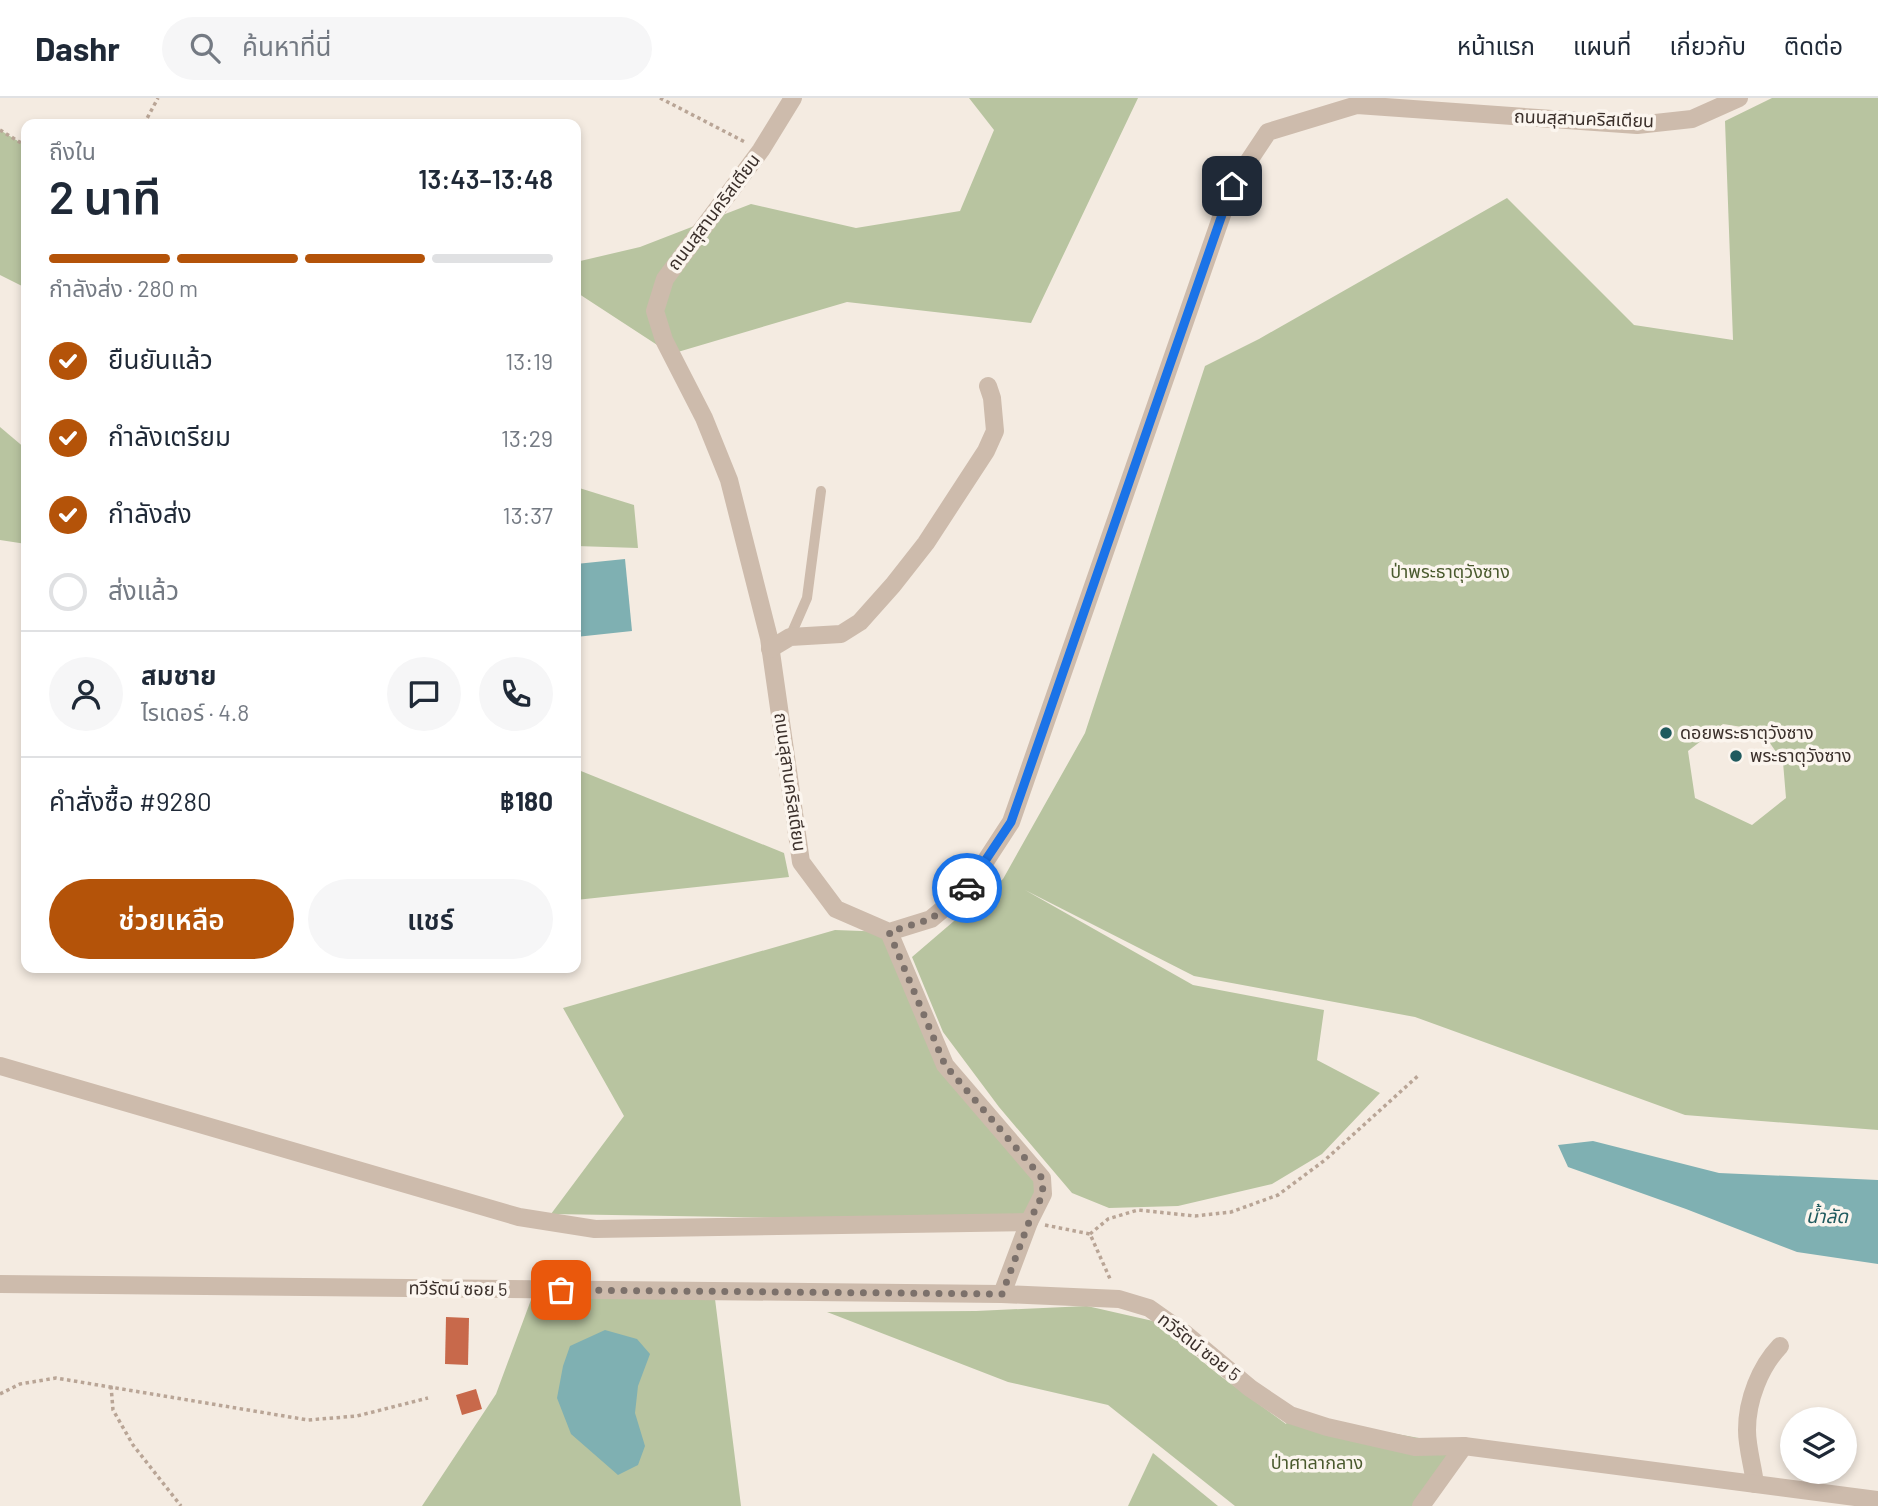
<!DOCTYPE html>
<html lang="th">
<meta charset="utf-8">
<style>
body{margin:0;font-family:Barlow,"Noto Sans Thai",sans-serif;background:#f6f6f7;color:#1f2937;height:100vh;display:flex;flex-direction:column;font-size:26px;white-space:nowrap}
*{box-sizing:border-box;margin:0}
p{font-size:23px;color:#747a83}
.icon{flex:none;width:38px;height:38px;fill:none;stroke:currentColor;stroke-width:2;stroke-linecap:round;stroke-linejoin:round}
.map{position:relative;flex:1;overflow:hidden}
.drawer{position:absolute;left:21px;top:21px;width:560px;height:854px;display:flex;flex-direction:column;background:#fff;border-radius:14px;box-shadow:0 4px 10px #0003}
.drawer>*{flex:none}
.buttons{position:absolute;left:1780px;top:1309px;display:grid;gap:14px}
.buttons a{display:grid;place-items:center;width:77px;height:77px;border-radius:50%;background:#fff;box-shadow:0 4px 10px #0003;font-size:35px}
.pin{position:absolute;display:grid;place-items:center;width:60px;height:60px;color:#fff;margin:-30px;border-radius:14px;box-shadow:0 4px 10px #0006}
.courier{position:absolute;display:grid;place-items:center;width:70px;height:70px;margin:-35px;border:5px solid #1a73e8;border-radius:50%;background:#fff;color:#222;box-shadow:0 2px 9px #0007}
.summary em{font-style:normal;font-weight:600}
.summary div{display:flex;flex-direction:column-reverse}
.summary{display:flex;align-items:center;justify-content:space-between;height:119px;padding:0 28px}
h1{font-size:46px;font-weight:600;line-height:52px}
.bar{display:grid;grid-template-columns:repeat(4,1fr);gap:10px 7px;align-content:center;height:84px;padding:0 28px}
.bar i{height:9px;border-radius:5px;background:#e0e1e3}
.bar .current{background:#b45309}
.bar p{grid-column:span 4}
.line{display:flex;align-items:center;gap:18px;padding:0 28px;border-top:2px solid #e0e1e3}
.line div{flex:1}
.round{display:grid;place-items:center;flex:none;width:74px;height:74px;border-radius:37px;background:#f6f6f7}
ol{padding:0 28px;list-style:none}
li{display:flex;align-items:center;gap:21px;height:77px}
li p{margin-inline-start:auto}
li .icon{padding:7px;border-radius:50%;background:#b45309;color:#fff;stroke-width:4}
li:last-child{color:#747a83}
li i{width:38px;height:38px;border:4px solid #e0e1e3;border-radius:50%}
.action{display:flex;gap:14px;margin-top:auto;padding:14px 28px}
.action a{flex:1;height:80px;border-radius:42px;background:#b45309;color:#fff;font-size:28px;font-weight:600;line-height:80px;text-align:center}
.action a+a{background:#f6f6f7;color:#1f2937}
header{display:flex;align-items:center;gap:42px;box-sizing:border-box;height:98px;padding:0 35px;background:#fff;border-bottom:2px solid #e0e1e3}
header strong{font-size:33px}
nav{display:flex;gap:38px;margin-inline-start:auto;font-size:24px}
.search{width:490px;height:63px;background:#f6f6f7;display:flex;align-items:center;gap:18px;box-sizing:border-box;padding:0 24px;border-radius:38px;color:#747a83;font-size:26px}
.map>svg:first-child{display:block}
.green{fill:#b8c4a0;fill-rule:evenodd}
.water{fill:#7fb0b2}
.building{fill:#c8694b}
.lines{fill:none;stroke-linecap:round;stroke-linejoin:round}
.path{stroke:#b9a596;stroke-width:3.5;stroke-dasharray:3.5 3.5;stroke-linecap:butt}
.service{stroke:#cdbbac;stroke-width:10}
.minor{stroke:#cdbbac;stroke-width:18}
.tertiary{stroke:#cdbbac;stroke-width:18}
.done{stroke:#7c716b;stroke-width:7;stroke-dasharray:0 12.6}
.route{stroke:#1a73e8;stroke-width:9}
.poi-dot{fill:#1f5a5e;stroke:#fbf5ee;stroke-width:2.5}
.labels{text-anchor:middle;stroke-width:7;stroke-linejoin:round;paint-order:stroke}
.street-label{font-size:18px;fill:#3b302b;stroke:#fbf5ee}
.park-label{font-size:18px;fill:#4a5a2e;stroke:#fbf5ee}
.poi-label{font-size:18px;fill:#3b302b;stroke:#fbf5ee;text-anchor:start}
.water-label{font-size:19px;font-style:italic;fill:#1f5a5e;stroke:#fbf5ee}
</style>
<header>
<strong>Dashr</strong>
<div class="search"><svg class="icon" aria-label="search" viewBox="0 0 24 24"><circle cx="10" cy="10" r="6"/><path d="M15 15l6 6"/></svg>ค้นหาที่นี่</div>
<nav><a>หน้าแรก</a><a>แผนที่</a><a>เกี่ยวกับ</a><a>ติดต่อ</a></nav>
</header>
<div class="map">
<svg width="1878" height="1408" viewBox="0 0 1878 1408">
<rect width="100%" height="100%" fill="#f4ebe1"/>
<!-- green -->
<g class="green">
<path d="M969,0h169l-107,225 -184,-21 -176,52 -95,-62v-30l64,-15 111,-43 105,24 104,-17 34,-81z"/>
<path d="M1772,0h106v1032l-193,-15 -270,-98 -221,-41 -169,-86 168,95 131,25 -7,50 63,33 -58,61 -50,30 -94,22 -69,2 -37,-15 -73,-86 -56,-75 -31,-75 91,-78 82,-146 120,-367 54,-27 248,-141 127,127 99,15 -8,-219zM1723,626l38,6 22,32 3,36 -34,27 -57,-27 -7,-47z"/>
<path d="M0,32l26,16v142l-26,-13z"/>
<path d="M0,329l26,22v95l-26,-4z"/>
<path d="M576,389l58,18 4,43 -62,-2z"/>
<path d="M576,671l208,84 5,24 -213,23z"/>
<path d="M835,832l54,2 56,133 97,113 -13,44 -478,-8 73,-98 -61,-108z"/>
<path d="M535,1191l179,2 27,215h-319l74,-112z"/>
<path d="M1087,1208l66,15 66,54 67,49 4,-9 174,31 -34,60h-195l-127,-101 -100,-23 -181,-70 149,-1z"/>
<path d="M1153,1355l65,53h-90z"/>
</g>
<!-- water -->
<g class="water">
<path d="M625,461l7,72 -56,6v-73z"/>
<path d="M1593,1043l126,32 159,7v84l-81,-12 -111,-43 -118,-42 -10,-22z"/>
<path d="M605,1232l32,9 13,15 -12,32 -3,27 10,33 -7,19 -20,10 -47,-41 -14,-36 6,-32 7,-20z"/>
</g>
<!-- building -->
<g class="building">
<path d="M446,1219l23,1 -1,47 -23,-1z"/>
<path d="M476,1291l6,20 -20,6 -6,-20z"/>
</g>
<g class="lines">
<!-- path -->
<g class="path">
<path d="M660,0l85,44"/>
<path d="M144,26l14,-26"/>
<path d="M0,32l26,16"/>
<path d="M1045,1127l45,9 21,47"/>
<path d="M1090,1136l18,-15 30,-9 57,6 36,-4 47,-17 47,-35 95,-86"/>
<path d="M111,1288l2,24 20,35 48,61"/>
<path d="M0,1296l20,-10 36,-6 252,42 49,-4 71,-18"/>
</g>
<!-- service -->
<path class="service" d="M790,539l17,-39 14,-107"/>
<!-- minor -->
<g class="minor">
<path d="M793,0l-32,52 -96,129 -10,32 9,29 40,78 25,62 40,158 32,224 35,47 53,23 42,-13 37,-31 43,-66 221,-636 36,-54 89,-27 280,20 55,-6 47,-21"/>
<path d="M770,551l20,-12 51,-3 19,-12 33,-37 33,-42 60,-92 9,-20 -3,-33 -4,-12"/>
<path d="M889,834l56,133 97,113 1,16 -14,28 -27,72"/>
<path d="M0,968l519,151 76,12 434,-7"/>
<path d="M1755,1386c-2,-18 -8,-36 -8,-54 0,-30 13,-63 33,-84"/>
<path d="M1421,1408l43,-60"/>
</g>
<!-- tertiary -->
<path class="tertiary" d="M0,1186l1002,10 117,5 30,9 34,24 67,56 40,27 37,12 88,20 49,-1 414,54"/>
</g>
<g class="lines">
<!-- done -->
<path class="done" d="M561,1192l441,4 27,-72 14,-28 -1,-16 -97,-113 -56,-133 42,-13 36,-31"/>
<!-- route -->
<path class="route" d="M967,790l44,-66 221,-636"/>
</g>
<!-- markers -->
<g class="poi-dot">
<circle cx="1666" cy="635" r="7"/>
<circle cx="1736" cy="658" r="7"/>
</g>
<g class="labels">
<!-- street labels -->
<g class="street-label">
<text transform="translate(1584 21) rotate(2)" y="6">ถนนสุสานคริสเตียน</text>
<text transform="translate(714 114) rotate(-53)" y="6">ถนนสุสานคริสเตียน</text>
<text transform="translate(790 684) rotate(82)" y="6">ถนนสุสานคริสเตียน</text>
<text transform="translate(458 1191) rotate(1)" y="6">ทวีรัตน์ ซอย 5</text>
<text transform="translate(1199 1249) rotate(38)" y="6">ทวีรัตน์ ซอย 5</text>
</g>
<!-- park labels -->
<g class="park-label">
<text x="1450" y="480">ป่าพระธาตุวังซาง</text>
<text x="1317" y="1371">ป่าศาลากลาง</text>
</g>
<!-- poi labels -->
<g class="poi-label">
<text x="1680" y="641">ดอยพระธาตุวังซาง</text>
<text x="1750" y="664">พระธาตุวังซาง</text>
</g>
<!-- water labels -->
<g class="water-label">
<text x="1827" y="1125">น้ำลัด</text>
</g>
</g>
</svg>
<div class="buttons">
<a><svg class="icon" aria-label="layers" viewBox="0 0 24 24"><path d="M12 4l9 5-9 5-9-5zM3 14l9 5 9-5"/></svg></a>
</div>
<div class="pin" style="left:561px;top:1192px;background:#ea580c"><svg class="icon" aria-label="bag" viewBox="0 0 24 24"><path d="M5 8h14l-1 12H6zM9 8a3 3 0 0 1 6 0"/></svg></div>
<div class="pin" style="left:1232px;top:88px;background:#1f2937"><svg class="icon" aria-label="home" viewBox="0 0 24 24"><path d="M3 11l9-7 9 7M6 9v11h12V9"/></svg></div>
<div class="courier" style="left:967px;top:790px"><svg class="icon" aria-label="car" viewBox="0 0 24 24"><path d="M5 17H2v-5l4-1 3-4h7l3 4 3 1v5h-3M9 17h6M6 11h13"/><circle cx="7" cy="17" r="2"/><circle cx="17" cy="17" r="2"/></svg></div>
<section class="drawer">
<div class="summary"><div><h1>2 นาที</h1><p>ถึงใน</p></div><em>13:43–13:48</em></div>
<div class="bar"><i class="current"></i><i class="current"></i><i class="current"></i><i></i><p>กำลังส่ง · 280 m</p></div>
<ol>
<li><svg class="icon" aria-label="check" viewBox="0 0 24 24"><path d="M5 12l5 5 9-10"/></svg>ยืนยันแล้ว<p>13:19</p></li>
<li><svg class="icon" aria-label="check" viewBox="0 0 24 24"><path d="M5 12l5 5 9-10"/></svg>กำลังเตรียม<p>13:29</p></li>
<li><svg class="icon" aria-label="check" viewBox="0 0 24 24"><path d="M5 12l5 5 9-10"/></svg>กำลังส่ง<p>13:37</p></li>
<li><i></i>ส่งแล้ว</li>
</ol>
<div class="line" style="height:126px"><a class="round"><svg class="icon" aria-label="person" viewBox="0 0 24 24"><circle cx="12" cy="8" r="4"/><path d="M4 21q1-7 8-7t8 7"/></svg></a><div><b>สมชาย</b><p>ไรเดอร์ · 4.8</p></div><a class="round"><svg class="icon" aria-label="chat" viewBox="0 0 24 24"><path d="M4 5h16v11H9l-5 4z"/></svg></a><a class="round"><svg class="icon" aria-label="phone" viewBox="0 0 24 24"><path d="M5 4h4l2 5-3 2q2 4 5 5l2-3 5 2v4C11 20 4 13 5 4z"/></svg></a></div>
<div class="line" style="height:91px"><div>คำสั่งซื้อ #9280</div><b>฿180</b></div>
<div class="action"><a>ช่วยเหลือ</a><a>แชร์</a></div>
</section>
</div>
